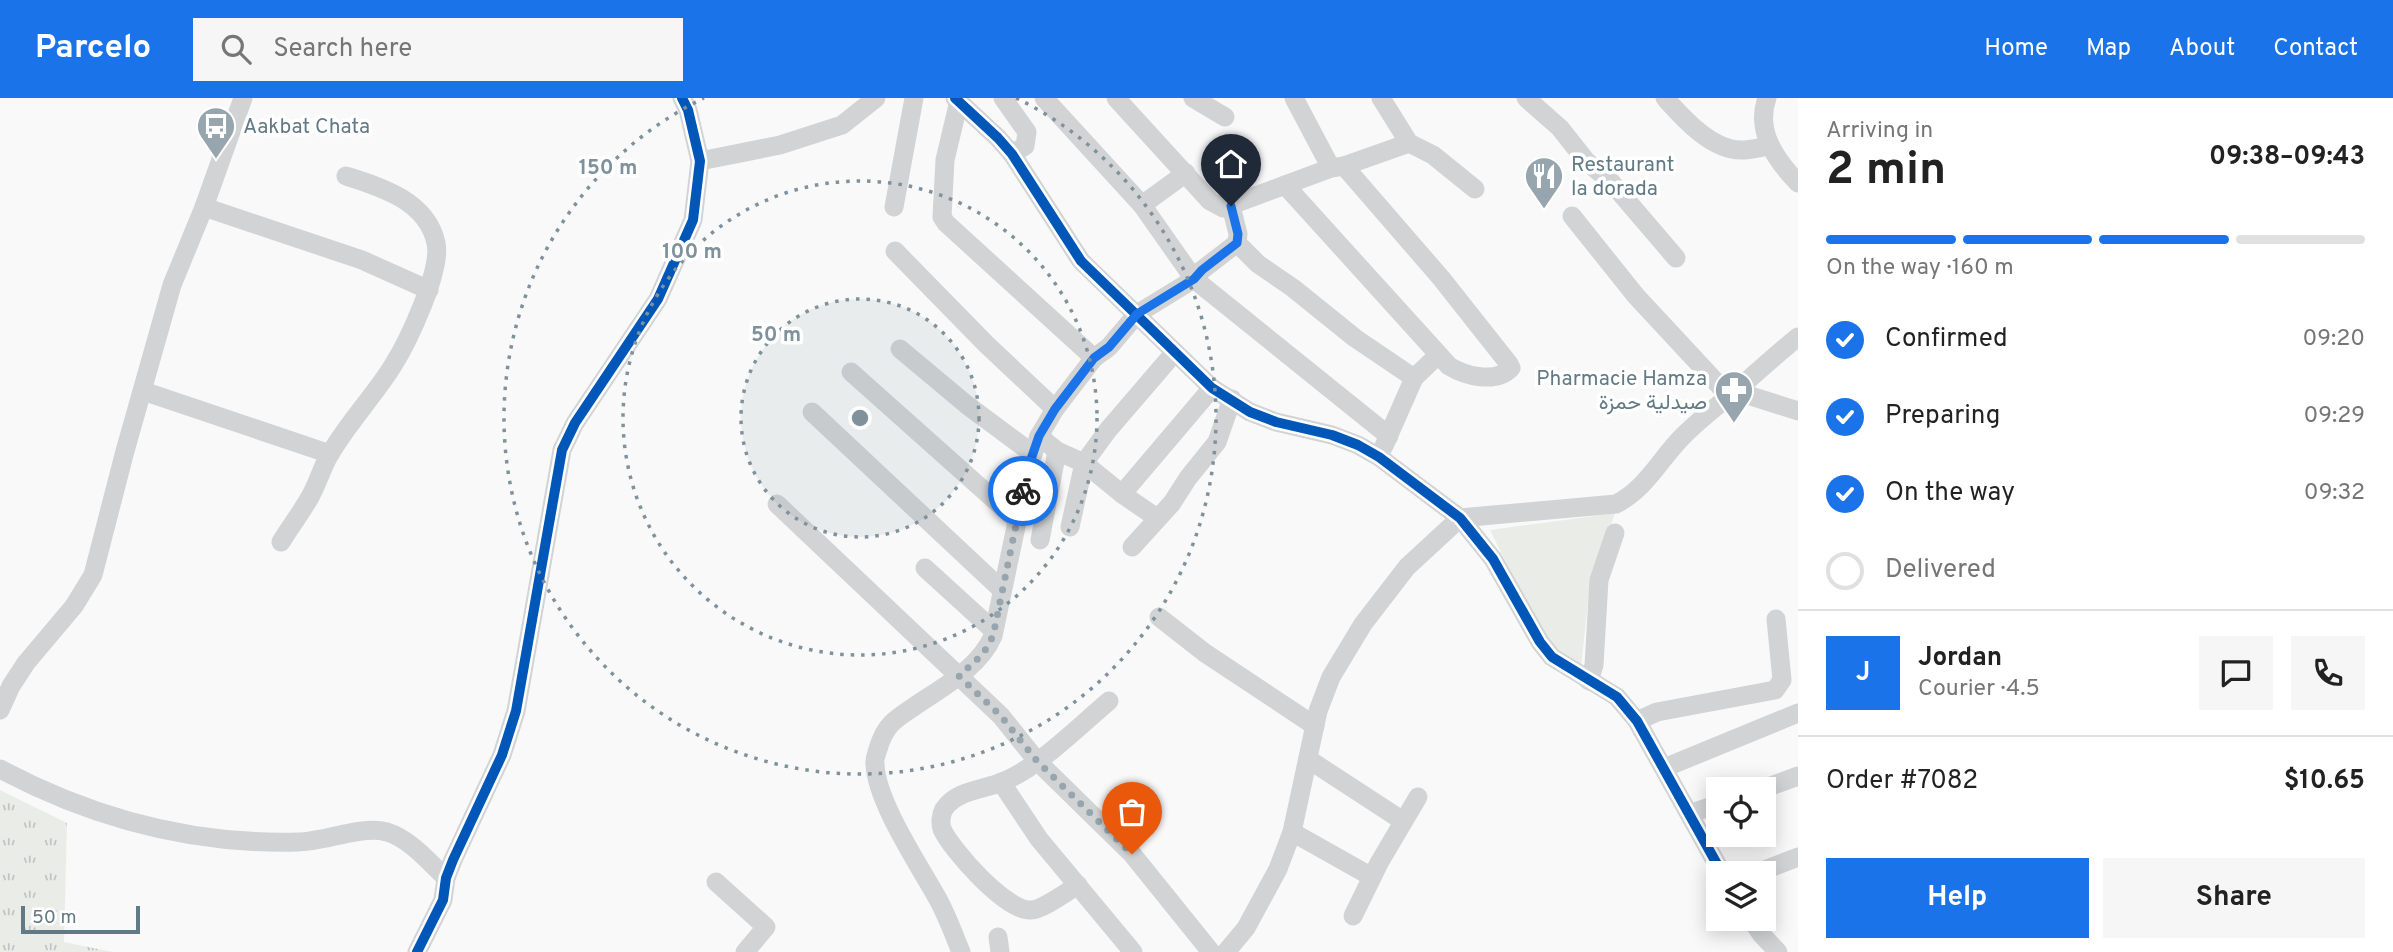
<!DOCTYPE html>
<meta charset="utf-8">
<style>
body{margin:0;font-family:Overpass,Vazirmatn,sans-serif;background:#f6f6f6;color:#222;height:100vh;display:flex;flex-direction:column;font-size:26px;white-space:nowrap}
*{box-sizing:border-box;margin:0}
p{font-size:23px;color:#767676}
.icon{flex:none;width:38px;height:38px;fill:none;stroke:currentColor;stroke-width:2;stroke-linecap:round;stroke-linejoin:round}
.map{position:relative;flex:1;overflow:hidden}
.sheet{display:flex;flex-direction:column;background:#fff;width:595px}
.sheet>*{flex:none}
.tools{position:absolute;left:1706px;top:679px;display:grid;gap:14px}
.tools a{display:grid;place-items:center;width:70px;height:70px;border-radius:0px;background:#fff;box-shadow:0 4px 18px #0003;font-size:35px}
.scale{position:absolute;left:21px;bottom:18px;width:119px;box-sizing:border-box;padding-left:7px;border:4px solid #627a85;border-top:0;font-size:19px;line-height:24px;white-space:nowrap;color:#627a85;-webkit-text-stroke:5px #fff;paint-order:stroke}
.pin{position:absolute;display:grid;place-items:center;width:60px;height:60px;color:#fff;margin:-72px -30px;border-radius:50% 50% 50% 0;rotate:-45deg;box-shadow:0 0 7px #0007}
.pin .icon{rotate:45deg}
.courier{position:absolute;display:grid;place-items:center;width:70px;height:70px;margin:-35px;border:5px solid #1a73e8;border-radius:50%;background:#fff;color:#222;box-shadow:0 2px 9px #0007}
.summary em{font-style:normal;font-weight:700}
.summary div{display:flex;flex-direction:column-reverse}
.summary{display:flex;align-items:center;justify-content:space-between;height:119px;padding:0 28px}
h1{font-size:46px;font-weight:700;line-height:52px}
.bar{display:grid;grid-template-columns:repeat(4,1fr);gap:10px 7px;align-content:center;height:84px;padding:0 28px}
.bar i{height:9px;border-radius:5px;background:#e0e0e0}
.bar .on{background:#1a73e8}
.bar p{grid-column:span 4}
.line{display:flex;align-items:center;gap:18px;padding:0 28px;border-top:2px solid #e0e0e0}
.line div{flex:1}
.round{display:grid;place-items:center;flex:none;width:74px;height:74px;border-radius:0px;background:#f6f6f6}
ol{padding:0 28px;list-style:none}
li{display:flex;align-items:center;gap:21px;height:77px}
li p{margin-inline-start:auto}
li .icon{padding:7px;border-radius:50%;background:#1a73e8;color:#fff;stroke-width:4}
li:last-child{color:#767676}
li i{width:38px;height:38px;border:4px solid #e0e0e0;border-radius:50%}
.action{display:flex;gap:14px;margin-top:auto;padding:14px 28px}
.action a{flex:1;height:80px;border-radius:0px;background:#1a73e8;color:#fff;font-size:28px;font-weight:700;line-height:80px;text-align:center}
.action a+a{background:#f6f6f6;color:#222}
header{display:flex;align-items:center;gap:42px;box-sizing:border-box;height:98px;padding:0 35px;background:#1a73e8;color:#fff}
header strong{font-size:33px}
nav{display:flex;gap:38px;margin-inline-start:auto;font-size:24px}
.search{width:490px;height:63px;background:#f6f6f6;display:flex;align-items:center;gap:18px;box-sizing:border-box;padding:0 24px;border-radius:0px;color:#767676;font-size:26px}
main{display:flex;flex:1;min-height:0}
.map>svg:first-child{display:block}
.grass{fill:url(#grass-tufts)}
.green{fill:#eaede7}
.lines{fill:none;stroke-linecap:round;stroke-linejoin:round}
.minor{stroke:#d2d3d4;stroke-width:19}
.cycleway-casing{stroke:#fff;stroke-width:15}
.cycleway{stroke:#0057b8;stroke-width:10}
.done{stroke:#97a6ae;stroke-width:7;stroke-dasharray:0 12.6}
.route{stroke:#1a73e8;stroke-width:9}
.ring{fill:none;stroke:#7f929c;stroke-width:3.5;stroke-dasharray:3.5 7}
.labels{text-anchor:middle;stroke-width:7;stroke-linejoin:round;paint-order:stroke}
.poi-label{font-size:21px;fill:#627a85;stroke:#fff;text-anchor:start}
.centre{fill:#7f929c;stroke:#fff;stroke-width:3.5}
.ring-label{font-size:21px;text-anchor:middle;font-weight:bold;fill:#7f929c;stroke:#fff;stroke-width:7;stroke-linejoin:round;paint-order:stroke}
</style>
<header>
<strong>Parcelo</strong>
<div class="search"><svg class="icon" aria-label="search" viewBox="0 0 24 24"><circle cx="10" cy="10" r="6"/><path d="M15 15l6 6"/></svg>Search here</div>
<nav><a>Home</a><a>Map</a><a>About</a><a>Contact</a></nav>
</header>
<main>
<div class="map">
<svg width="1798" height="854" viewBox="0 0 1798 854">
<defs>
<pattern id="grass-tufts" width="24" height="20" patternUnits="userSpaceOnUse" patternTransform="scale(1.75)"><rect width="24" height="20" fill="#eaede7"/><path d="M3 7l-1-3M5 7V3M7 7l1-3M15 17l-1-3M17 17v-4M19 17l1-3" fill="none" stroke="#c1c5c1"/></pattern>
</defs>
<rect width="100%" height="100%" fill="#f9f9f9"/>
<!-- grass -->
<path class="grass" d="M0,692l67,33 -3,119 49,10h-113z"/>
<!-- green -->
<path class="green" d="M1615,415l-26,79 -8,77 -37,-30 -54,-109z"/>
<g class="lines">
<!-- minor -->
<g class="minor">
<path d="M955,0l43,40 14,16 69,107 131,127 38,24 26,10 56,13 26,10 21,12 81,61 33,41 47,83 12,15 65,40 20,24 85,152"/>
<path d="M1003,0l24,34 -2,14 -13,8"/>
<path d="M1044,0l98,107 52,74 195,157"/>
<path d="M1116,0l94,103 13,7 108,-40 13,-2 65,-23"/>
<path d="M1193,0l32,19"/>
<path d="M1294,0l37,70"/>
<path d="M1381,0l28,45 24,12 42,34"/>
<path d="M1526,0l34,30 26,33 25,21 65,76"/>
<path d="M1665,0c18,20 47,53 77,52 9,0 19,-3 28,-4"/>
<path d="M1767,0c-12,33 9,62 31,85"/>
<path d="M959,3l-14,59 -3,57 4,6 148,135"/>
<path d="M700,63l80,-16 62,-20 34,-27"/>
<path d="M1285,87l164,181c16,10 47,18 62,2l-2,-4 -68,-86 -97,-112"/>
<path d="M1142,107l44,-32"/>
<path d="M204,109l158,53 67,30"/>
<path d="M894,109l20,-109"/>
<path d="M1572,118l64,80 93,100"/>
<path d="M1237,145l21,21 35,24 62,50 59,40"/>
<path d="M895,153l91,93 69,65"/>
<path d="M900,251l67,56 66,49"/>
<path d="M851,274l166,148"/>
<path d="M143,293l187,63"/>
<path d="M1735,293l63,20"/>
<path d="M812,314l190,178"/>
<path d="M1039,338l18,15 27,12 38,31 35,24"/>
<path d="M1384,348l30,-68 24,-23"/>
<path d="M1122,396l90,-106"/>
<path d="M777,406l224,212 36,45 95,93 79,98"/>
<path d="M1070,429l14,-64 24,-33 67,-78"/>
<path d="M1040,442l17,-89"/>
<path d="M281,444c9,-15 20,-29 29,-45 8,-14 12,-30 20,-43 18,-31 43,-57 62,-87 16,-25 50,-97 44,-124 -9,-42 -55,-56 -90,-67"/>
<path d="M1132,449l40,-44 16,-25 29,-36 15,-43"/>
<path d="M925,470l68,62"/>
<path d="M1159,519l46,36 110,73"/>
<path d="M1589,583l5,-16 5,-85 16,-47"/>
<path d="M0,612l11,-24 15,-23 48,-57 19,-31 32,-124 47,-166 32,-78 39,-109"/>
<path d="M1637,623l20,-9 118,-22 7,-10 -6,-61"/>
<path d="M1308,661l95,62"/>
<path d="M1664,670l134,-55"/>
<path d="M0,671c94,50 191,76 298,73 27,0 63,-17 89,-10 23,7 42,30 59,46"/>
<path d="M1001,684l38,57 94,113"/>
<path d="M1763,691l35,-13"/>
<path d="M1689,716l29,-10"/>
<path d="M1292,734l80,45"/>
<path d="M1757,775l41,-16"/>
<path d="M716,784l50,45 -21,25"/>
<path d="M1078,787c-10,6 -36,25 -47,25 -24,2 -79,-59 -89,-81 -2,-6 -1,-15 2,-20 13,-19 39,-19 58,-27 36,-14 76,-55 107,-81"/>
<path d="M1353,818l26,-53 39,-66"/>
<path d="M1751,821l11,16 16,17"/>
<path d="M998,839l2,15"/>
<path d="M417,854l26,-52 3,-22 7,-18 49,-105 14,-44 46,-261 13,-27 83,-124 35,-79 7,-59 -12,-51 -6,-12"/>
<path d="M961,854c-8,-19 -15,-40 -26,-58 -18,-32 -59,-94 -60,-130 -1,-5 2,-11 3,-15 7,-24 17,-30 37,-43 28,-19 64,-38 78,-70l36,-171 10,-29 16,-27 39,-51 15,-11 28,-33 57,-35 8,-9 35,-27 1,-9 -7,-28"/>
<path d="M1226,854l20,-24 32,-59 14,-37 26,-121 13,-34 32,-53 44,-57 53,-49 156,-14c30,-15 44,-45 67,-68 17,-17 35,-31 54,-46 20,-18 40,-36 61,-53"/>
</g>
<!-- cycleway casing -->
<g class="cycleway-casing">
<g id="cycleway">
<path d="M955,0l43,40 14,16 69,107 131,127 38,24 26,10 56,13 26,10 21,12 81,61 33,41 47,83 12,15 65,40 20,24 85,152"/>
<path d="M417,854l26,-52 3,-22 7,-18 49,-105 14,-44 46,-261 13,-27 83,-124 35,-79 7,-59 -12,-51 -6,-12"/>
</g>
</g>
<!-- cycleway -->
<use href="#cycleway" class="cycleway"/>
</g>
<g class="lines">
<!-- done -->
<path class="done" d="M1023,393l-30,145 -10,18 -24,22 42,40 36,45 95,93"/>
<!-- route -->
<path class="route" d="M1023,393l6,-26 10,-29 16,-27 39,-51 15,-11 28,-33 57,-35 8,-9 35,-27 1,-9 -7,-28"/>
</g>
<!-- distance rings -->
<circle cx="860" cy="320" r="119" fill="#7f929c" fill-opacity=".12"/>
<g class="ring">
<circle cx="860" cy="320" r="119"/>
<circle cx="860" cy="320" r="237"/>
<path d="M1016 0A356 356 0 1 1 704 0"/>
</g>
<!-- icons -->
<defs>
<g id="bus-pin" transform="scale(2.0125)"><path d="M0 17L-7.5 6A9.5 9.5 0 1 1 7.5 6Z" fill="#97a6ae" stroke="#fff"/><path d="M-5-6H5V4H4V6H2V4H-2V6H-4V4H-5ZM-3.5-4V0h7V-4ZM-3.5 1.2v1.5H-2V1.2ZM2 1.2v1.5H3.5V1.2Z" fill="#fff"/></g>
<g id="restaurant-pin" transform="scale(2.0125)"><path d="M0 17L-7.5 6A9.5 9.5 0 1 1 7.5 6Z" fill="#97a6ae" stroke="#fff"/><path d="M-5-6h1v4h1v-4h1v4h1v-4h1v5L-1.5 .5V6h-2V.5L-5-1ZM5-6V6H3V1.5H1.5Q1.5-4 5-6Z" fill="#fff"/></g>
<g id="pharmacy-pin" transform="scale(2.0125)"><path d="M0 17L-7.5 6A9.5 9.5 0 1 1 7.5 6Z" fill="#97a6ae" stroke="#fff"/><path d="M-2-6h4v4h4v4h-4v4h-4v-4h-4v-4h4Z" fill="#fff"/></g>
</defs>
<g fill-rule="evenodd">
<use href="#bus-pin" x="216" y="28"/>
<use href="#restaurant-pin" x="1544" y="78"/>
<use href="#pharmacy-pin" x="1734" y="292"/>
</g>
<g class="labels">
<!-- poi labels -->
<g class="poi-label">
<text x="243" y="35">Aakbat Chata</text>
<text x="1571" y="73">Restaurant<tspan x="1571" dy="24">la dorada</tspan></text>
<text x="1707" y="287" text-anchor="end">Pharmacie Hamza<tspan x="1707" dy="24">صيدلية حمزة</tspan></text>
</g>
</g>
<circle cx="860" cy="320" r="10" class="centre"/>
<g class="ring-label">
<text x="608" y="76">150 m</text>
<text x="692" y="160">100 m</text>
<text x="776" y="243">50 m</text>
</g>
</svg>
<div class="tools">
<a><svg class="icon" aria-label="locate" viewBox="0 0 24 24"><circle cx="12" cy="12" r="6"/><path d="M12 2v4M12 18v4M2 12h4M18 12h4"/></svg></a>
<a><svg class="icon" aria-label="layers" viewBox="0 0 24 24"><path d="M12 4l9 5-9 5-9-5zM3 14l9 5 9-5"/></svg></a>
</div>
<div class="scale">50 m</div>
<div class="pin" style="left:1132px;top:756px;background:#ea580c"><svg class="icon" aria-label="bag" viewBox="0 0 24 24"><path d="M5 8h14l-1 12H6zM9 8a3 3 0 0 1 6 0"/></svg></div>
<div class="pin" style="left:1231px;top:108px;background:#1f2937"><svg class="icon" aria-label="home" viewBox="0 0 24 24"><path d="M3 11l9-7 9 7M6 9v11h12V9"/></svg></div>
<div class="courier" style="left:1023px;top:393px"><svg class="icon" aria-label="bike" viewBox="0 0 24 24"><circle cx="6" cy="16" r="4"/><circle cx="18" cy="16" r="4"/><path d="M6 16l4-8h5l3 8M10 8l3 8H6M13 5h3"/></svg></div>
</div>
<section class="sheet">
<div class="summary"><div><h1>2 min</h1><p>Arriving in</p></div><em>09:38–09:43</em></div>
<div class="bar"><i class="on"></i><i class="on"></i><i class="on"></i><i></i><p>On the way · 160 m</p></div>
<ol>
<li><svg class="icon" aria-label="check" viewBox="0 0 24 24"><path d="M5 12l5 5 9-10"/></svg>Confirmed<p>09:20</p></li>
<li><svg class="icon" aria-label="check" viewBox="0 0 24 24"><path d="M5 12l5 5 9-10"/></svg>Preparing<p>09:29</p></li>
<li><svg class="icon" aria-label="check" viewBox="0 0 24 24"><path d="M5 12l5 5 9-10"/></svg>On the way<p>09:32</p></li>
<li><i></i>Delivered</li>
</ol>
<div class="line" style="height:126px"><b class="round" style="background:#1a73e8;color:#fff">J</b><div><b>Jordan</b><p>Courier · 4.5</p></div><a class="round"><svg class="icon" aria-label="chat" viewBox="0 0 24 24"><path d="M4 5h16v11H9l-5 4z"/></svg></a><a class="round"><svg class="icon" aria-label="phone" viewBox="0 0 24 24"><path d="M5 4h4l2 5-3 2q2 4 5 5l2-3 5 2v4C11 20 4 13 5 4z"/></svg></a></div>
<div class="line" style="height:91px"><div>Order #7082</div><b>$10.65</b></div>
<div class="action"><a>Help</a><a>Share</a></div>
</section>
</main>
